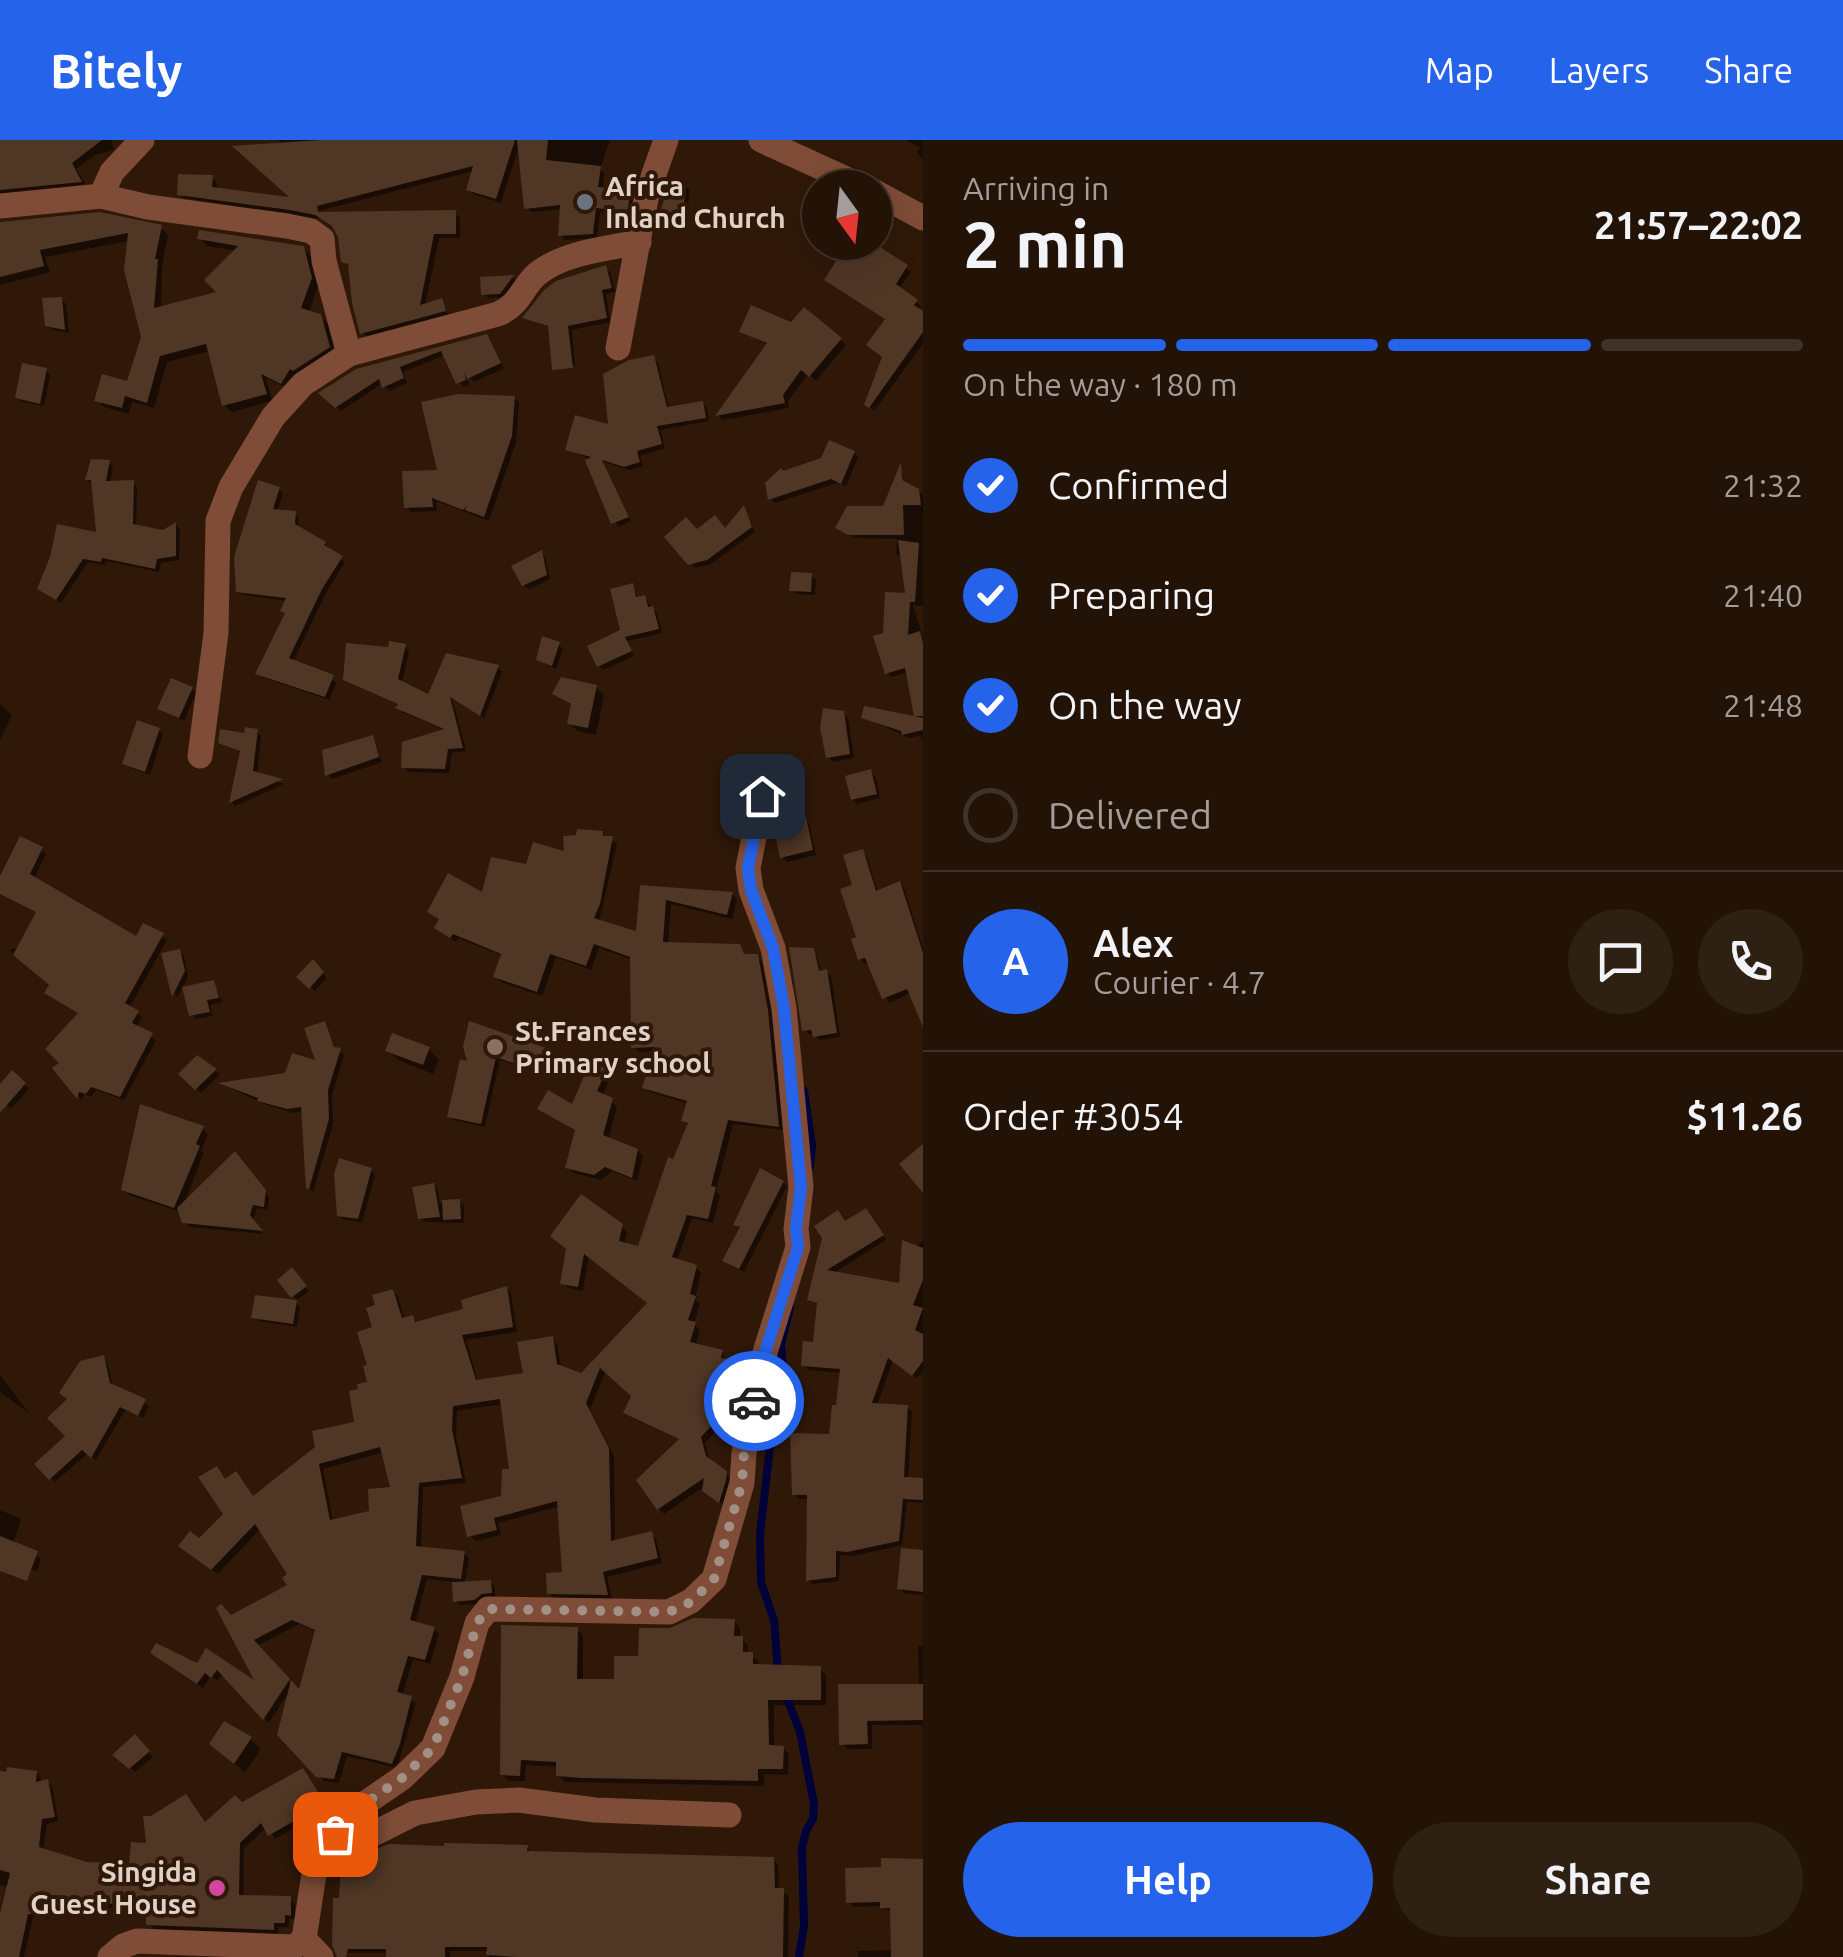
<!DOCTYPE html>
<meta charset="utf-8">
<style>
body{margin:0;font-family:Ubuntu,sans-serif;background:#2f2014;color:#f1f3f6;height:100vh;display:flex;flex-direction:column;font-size:38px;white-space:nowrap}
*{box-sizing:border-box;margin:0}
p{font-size:32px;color:#a39e9b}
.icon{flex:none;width:55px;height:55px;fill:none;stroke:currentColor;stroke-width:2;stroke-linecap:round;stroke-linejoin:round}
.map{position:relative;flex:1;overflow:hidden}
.panel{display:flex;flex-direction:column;background:#231206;width:920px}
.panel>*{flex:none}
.needle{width:65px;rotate:165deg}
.controls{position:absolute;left:802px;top:30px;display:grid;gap:20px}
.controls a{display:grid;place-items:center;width:90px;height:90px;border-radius:50%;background:#231206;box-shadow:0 10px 40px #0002,0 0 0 2px #403228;font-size:50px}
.pin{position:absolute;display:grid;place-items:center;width:85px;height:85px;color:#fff;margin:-42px;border-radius:20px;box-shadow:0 5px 15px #0006}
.courier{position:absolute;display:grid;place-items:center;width:100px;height:100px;margin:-50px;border:8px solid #2563eb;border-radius:50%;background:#fff;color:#222;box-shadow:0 2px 12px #0007}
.summary em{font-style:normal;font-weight:600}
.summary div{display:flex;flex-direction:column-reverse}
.summary{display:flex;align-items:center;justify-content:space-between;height:170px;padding:0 40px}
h1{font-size:65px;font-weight:600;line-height:75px}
.bar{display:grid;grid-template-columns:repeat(4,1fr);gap:15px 10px;align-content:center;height:120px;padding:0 40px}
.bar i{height:12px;border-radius:8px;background:#403228}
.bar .active{background:#2563eb}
.bar p{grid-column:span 4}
.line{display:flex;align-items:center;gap:25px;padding:0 40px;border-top:2px solid #403228}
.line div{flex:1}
.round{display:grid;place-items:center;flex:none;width:105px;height:105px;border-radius:52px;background:#2f2014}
ol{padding:0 40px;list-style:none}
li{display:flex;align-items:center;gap:30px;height:110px}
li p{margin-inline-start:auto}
li .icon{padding:10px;border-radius:50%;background:#2563eb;color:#fff;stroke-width:4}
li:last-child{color:#a39e9b}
li i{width:55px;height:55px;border:5px solid #403228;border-radius:50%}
.cta{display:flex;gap:20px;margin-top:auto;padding:20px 40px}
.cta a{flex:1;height:115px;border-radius:60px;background:#2563eb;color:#fff;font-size:40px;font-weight:600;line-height:115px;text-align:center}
.cta a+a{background:#2f2014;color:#f1f3f6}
header{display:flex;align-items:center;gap:60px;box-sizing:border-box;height:140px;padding:0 50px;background:#2563eb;color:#fff}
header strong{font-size:48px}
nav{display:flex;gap:55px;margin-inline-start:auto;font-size:35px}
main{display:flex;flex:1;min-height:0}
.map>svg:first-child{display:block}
.shadow{fill:#0007;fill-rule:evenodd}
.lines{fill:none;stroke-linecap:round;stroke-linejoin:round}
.stream{stroke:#000139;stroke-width:8}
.building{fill:#503625;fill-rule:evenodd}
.minor{stroke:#7e4c37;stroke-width:25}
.done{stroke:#a29084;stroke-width:10;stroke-dasharray:0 18}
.route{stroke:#2563eb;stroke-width:12}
.worship-dot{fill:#6b7280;stroke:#2f1808;stroke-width:4}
.education-dot{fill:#8d6e63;stroke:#2f1808;stroke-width:4}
.hotel-dot{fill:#d1479c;stroke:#2f1808;stroke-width:4}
.labels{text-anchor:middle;stroke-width:8;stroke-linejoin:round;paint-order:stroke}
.poi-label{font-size:28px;font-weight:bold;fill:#e0d1c6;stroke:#2f1808;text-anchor:start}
</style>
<header>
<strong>Bitely</strong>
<nav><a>Map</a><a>Layers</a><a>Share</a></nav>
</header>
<main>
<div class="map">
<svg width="923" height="1817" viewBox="0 0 923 1817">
<rect width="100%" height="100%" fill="#2f1808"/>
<!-- shadow -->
<g class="shadow">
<path d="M112,0l2,10 -19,5 -19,14 10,15 -86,14v-57z"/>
<path d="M279,0h331l-10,29 4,4 -1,17 27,3 5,5 -4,17 -31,-3 -3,26 -32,2 -4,-5 2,-26 -32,3 -5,-5 -6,-64 -19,60 -28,-9 -4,-5 5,-18 -160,41 141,1 5,5v20h-21l-14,68 16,-5 8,15 -81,22 -5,-5 -14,-67 -5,-5 -4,-25 -4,-8 -14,-9 -138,-21 -5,-4 33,-16 5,5 -1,7 85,11z"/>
<path d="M905,0h18v19l-6,-6 3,-6z"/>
<path d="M685,46l5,4 -4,29 -19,-2 -4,-4z"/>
<path d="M161,88l7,7 -6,31 -1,42 59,-15 17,-42 -30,-5 -7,-7 103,10 8,7 7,30 -9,27 11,3 8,8 8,30 -47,35 -23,-11 6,23 -40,11 -8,-7 -14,-54 -43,11 -13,46 -22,-6 -3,12 -25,-7 -7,-7 32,-16 14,-47 -14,-96 -84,16 5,15 -50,13v-56z"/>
<path d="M875,93l5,5 -6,9 37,25 -12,17 22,17 -3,4 5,4v30l-49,67 -8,-6 18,-48 3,-37 -36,-78h24z"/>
<path d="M606,128l4,4 5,20 -9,2 4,28 -38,8 3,36 -20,1 -4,-39 -26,-10z"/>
<path d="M513,138l4,3 -12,16 -17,1 -4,-4 -1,-15z"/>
<path d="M61,159l5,5 3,29 -17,-3 -5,-5z"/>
<path d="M742,191l98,9 6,5 -30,36 -8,-7 -20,27 1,7 -66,12 -4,-4 49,-71z"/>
<path d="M486,197l18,31 -30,14 -8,-7 3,10 -6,2 -18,-32 -42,17 4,11 -18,8 -6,-8 -42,28 -19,-17 35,-23z"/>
<path d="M653,218l5,5 11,46 33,-6 5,5 2,13 -49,9 5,18 -25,8 3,10 -13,4 -27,-8 28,59 -13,6 -31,-69 -20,-9 44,-22z"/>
<path d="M46,230l4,5 -6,31 -22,-4 -5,-4z"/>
<path d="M514,258l5,5 -3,39 -27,79 -53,-20 1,10 -26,1 -5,-5z"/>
<path d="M854,313l4,4 -12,29 -9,-3 -62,20 -4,-4z"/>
<path d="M109,323l4,4 -3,16h23l4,4 -1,41 28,5 12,-8 4,4 -1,31 -18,3 -2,9 -53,-11 -1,4 -17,-3 -27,41 -16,-10 54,-58 -7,-51 -4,-4z"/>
<path d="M897,340l26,14v112l-10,-1 10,32v104l-3,-5 -11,2 -45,-21 53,2 -9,-47 -16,5 -5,-5 -2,-37 22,-39 -4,-38 -7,-4 1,-15 -42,-1 -12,-6 42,-23z"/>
<path d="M279,349l4,4 -6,19 18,1 4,5 -1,11 27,15 20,18 -19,31 -33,69 44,20 -8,18 -67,-23 -4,-4 29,-59v-13l-44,-6 -5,-4z"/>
<path d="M744,369l11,23 -44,32 -16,4 -28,-31 59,-6z"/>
<path d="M541,413l4,4 5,22 -21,10 -5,-4z"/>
<path d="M811,436l5,4 -1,15 -19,-1 -4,-4z"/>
<path d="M632,446l7,13 5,-2 13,16 5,20 -35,8 7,15 -31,14 -4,-4 24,-34z"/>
<path d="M559,505l4,4 -7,20 -18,-9z"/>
<path d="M405,507l4,4 -7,33 28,13 68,-30 4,5 -18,46 -32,-20 14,53 -14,2 -3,20 -41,-1 -4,-5 43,-36 -45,-19 -2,-7 -55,-25 45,-30z"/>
<path d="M596,547l8,8 -8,40 -18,-4 -9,-8 4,-16 -18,-14z"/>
<path d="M191,549l5,4 -12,28 -24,-12z"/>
<path d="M0,564l12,11 -12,25z"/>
<path d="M843,573l5,5 6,40 -21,4 -5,-5z"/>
<path d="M159,590l4,4 -13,41 -20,-7 -5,-4z"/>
<path d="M256,591l5,5 -4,39 27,9 -49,22 -3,-4 10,-49 -21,-11z"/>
<path d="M372,598l10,24 -50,17 -4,-4z"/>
<path d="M870,632l5,4 5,22 -23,6 -4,-5z"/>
<path d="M805,680l4,4 7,31 -29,7 -4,-5z"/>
<path d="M602,694l15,10 -18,78 39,12 4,-46 90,6 5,5 -5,20 -61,-15 -3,41 71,2 7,10h11l5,5 10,55 11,113 -50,-6 -17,67 4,4 -7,28 -21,-5 -15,43 19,6 5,6 -6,26 5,5 -6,20 6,6 -5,16 27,6 4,9 9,1 5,5 -11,61 -9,-1 -15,16 5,19 21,16 -7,28 -22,-18 -38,26 -5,-5 -20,-29 42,-40 -49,-22 -6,-5 8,-17 -28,-26 -16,40 24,46 1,87 36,-9 5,5 6,24 -55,14 5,22 -58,-1 -5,-5 15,-18 -4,-69 -62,17 3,12 -26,6 -5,-6 34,-37 8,-27 -9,-67 -46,7 -1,25 10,47 -43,4 -2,62 43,4 5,5 -4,26 25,-2 5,5v10l-8,1 -8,6 -19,1 -4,-4 -1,-19 -28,-3 -12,45 19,5 5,5 -9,30 -17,-5 -11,37 14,7 -19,65 -50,-12 -8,27 -15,-2 -45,-47 10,-42 -20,31 -46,-50 -6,8 -6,-5 -8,12 -45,-30 39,8 10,-15 54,36 -30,-69 59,-32v-11l-29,-47 -43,46 -32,-23 40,-37 -4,-40 4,7 28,17 103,-74 13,-40 5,-55 18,-38 5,6 7,23 7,-3 7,7 47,-13 40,-23 5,5 6,39 -51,8 12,42 47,-7 27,-36 5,5 4,24 21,8 68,-72 -61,-48 -6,35 -15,-3 -5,-5 6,-34 52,-23 6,6 -3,13 16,4 49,-123 -5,-6 5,-16 -39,-12 -5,-5 11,-36 -17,1 -5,-5 -1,-87 -34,-12 -8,22 -35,-13 -14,39 -41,-14 -5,-5 7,-21 -45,-18 -2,4 -19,-14 4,-7 -11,-9 54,-17 44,-28 39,-12zM384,1312l9,37 -21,24 -39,9 -10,-53zM299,1484l18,8 -17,61 -43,-47z"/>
<path d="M21,699l25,15 -12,25 102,60 8,-13 23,14 -38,68 13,9 -6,11 20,12 -32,60 -28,-10 -5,7 -7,-3 -2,6 -26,-31 6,-5 19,-50 -72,-64 12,-4 18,-33 -30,-15z"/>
<path d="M862,712l5,5 11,36 21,-9 5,4 19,61v72l-12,-28 -22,10 -20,-41 -4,2 -5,-5 -5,-73z"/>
<path d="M813,811l4,5 4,17 6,-1 4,4 9,61 -21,3 -4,-6h-6l-4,-4z"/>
<path d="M179,812l5,4 4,21 -11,21 -13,-43z"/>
<path d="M313,822l14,16 -12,13 -15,-14z"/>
<path d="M213,842l9,20 -12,3 3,11 -17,3 -4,-5z"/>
<path d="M324,884l12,26 8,5 -12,41 1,29 -20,67 -5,-5 -4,-76 -11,2 -29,-9 -40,-19 63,-9 31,-12z"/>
<path d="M470,885l78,27 4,4 -7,20 -45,-16 -15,67 -31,-7 -4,-4 20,-51z"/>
<path d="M429,909l10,11 -6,14 -35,-14 -10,-10z"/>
<path d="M197,918l23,16 -19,19 -19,-19z"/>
<path d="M605,931l6,6 -9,19 15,10 -9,34 29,11 6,5 -6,25 -25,-10 -11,9 -28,-7 -5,-5 9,-36 -37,-23 34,-2z"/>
<path d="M12,934l17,15 -18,20 -11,-10v-11z"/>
<path d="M202,988l6,6 -7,16 3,3 -21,53 56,-48 30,39 -1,13 -11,-2 -4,13 10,13 -74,-7 -8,-15 -52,-17 -5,-6z"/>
<path d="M371,1031l4,4 -13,47 -18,-2 -5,-5z"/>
<path d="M783,1042l4,4 -43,86 -14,-7 11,-35 -5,-5z"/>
<path d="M433,1045l5,5 2,13 19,-1 5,4v17l-39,-1 -5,-5z"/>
<path d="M871,1075l15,25 -54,34 69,12 15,-38 7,-8v131l-6,7 -24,-18 -16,46 30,1 5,5 -4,68h15v23l-16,-1 -5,43 -49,11 -13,-1 -1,26 -26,3 -5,-4 1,-81h-10l-5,-5 38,-57 10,-64 -33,-3 -5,-5 11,-20 5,-40 -10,-5 36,-76z"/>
<path d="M292,1130l17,21 -12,9 -4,-4z"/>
<path d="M296,1163l4,4 -3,20 -38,-6 -5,-4z"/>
<path d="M103,1218l4,4 6,25 36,19 -6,12 -18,-8 -29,50 -8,-7 -33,29 -17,-18 30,-27z"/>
<path d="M0,1235l29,38 -29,-21z"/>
<path d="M0,1370l21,9 -8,25 28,14 -4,13 -37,-12z"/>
<path d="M903,1411l20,2v42l-19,-2 -5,-5z"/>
<path d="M734,1481l6,7v10l8,7v9l11,7 -1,6 62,2 6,6v30h-52v43h9l6,6 -1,21 -24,-1v12l-199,-4 -7,-7 1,-8 -33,-2 -1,16h-16l-7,-7 75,-145 6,7v46h33l54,-51z"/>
<path d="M918,1506h5v87l-1,-8h-50v24h-25l-5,-6 -1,-56 78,-1z"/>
<path d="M135,1598l18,19 -18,15 -19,-17z"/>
<path d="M250,1599l11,10 -16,23 -23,-18z"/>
<path d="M303,1631l25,37 -53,31 -8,-12 -23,21 -1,50 47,1 5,5v15h-6v8h-11v7l-124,-5 -5,-5v-15l-88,-3 -3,10 -10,-3v5l-15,-1 -9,40h-24v-32l9,-38 -9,-2v-112h36l5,5 -1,5 7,-1 5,4 6,35 -11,3 -4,27 43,13 45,3 18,-21 57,-21z"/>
<path d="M526,1707l7,6 240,6 5,6 1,25 10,6 -1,61h-299v-6h-39v6h-61l-1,-4h-41l-5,-5z"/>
<path d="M884,1721l39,1v95h-65v-6l35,-1 -1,-38 -11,-6 -28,1 -4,-5 34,-33z"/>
</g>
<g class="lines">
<!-- stream -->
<g class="stream">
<path d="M804,951l8,54 -2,21"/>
<path d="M778,1532l-4,-52 -13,-38 -1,-48 10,-88 15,-55 -4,-47 9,-36"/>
<path d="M784,1550l16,42 14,72 -1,15 -7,12 -4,17 2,78 -5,31"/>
</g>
</g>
<!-- building -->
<g class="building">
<path d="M0,0h102l-30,23 10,19 -82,8z"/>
<path d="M320,0h195l-19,59 -30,-9 7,-24 -156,40 1,6 138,-2v24h-22l-14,71 22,-7 4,13 -86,23 -8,-31 -4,-39 -7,-2 -3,-25 -6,-11 -17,-11 -25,-5 -113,-15 1,-21 35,1 -1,12 77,10 -57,-51z"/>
<path d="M517,0h31l-2,20 55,6 -3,21 33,4 -4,21 -31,-4 -3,26 -35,2 2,-31 -36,4z"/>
<path d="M669,42l17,2 -3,32 -23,-3z"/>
<path d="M100,72l62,13 -7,34h3l-4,49 62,-16 -12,-12 34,-34 -41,-7 2,-9 105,16 8,32 -11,30 20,6 9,33 -37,24 -3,-2 -9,15 -20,-10 6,20 -45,12 -16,-62 -46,12 -13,47 -22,-7 -3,12 -28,-7 8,-27 25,7 14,-44 -17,-67 4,-37 -88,17 4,16 -44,11v-55z"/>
<path d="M848,102h24l36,23 -12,19 22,16 -4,5 9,6v21l-54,76 -5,-3 18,-48 -16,-12 19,-26 -61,-39z"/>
<path d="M606,125l6,23 -10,2 5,28 -39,8 5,42 -21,2 -4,-44 -26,-8 22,-28 12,-9z"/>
<path d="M514,135l-14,19 -19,1 -1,-18z"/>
<path d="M62,157l3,33 -20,-4 -3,-28z"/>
<path d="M751,165l40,17 13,-15 38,31 -33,39 -8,-7 -18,25 2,8 -70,13 52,-73 -28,-11z"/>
<path d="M487,194l14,29 -34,16 -3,-7 2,8 -10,4 -15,-33 -41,16 4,11 -22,10 -3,-9 -44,29 -17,-15 38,-24z"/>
<path d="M654,215l13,52 36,-6 3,17 -49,8 5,18 -25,7 3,11 -16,5 -22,-7 27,57 -18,7 -26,-64 6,-3 -26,-7 10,-35 33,9 -5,-50 26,-14z"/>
<path d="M22,223l25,5 -7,36 -25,-6z"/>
<path d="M458,254l57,2 -3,40 -28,81 -19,-7 2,-4 -4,4 -31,-12 1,9 -29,1 -2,-37 35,-1 -16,-68z"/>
<path d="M829,300l26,11 -14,33 -10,-5 -63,21 -3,-17 16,-15 2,3 38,-13z"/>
<path d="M91,319l19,1 -4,21 28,-1 -1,44 30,6 13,-8v34l-19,3 -2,10 -53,-11 -1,4 -18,-3 -27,41 -19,-11 13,-32 7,-33 39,8 -5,-52h-6z"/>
<path d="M901,322l1,18 17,9 2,16h-18l1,30h-56l-13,-7 12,-22h36z"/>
<path d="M258,340l22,7 -7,22 23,2 -1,13 31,18 -2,3 19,11 -21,33 -33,69 45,17 -9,22 -70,-23 30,-61 -5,-2 6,-13 -50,-6 -2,-35z"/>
<path d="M744,365l8,22 -45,33 -19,5 -24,-28 22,-20 11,12 18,-14 10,13z"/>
<path d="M898,400l21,3 -4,59h-5l-2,33 12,-4 3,12v73h-9l9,2v12l-21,5 -1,-4 -40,-13 3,-12 50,10 -9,-48 -20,6 -12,-38 10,-3 2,-41 20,1z"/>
<path d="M542,410l5,25 -25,11 -11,-20z"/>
<path d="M791,432l21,1 -1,19 -22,-1z"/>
<path d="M633,443l3,14 9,-2 3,12 5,-1 6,23 -34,8 7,14 -35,16 -10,-21 33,-16 -10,-41z"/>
<path d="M542,496l18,6 -8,24 -16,-6z"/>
<path d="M389,501l17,3 -8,35 30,15 18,-41 53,12 -19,51 -30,-19 13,51 -15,1 -3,20 -44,-1 1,-26 42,-13 -49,-21 3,-4 -55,-24 3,-37 42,4z"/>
<path d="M561,537l36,8 -9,43 -21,-4 4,-20 -19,-10z"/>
<path d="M171,538l22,9 -14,31 -22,-9z"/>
<path d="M823,568l21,3 6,43 -24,4 -6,-30z"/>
<path d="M137,580l23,8 -15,44 -23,-8z"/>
<path d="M245,587l13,2 -5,42 30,8 -54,24 11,-52 -22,-8 2,-14 24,4z"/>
<path d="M373,595l6,22 -54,19 -3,-26z"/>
<path d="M871,629l6,25 -26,6 -6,-24z"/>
<path d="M806,677l7,33 -33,8 -7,-33z"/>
<path d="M577,689l26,2v5h10l-13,68 -6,14 42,13 4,-46 93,7 -6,23 -61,-15 -3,42 77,2 4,10h14l10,56 11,117 -51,-7 -17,66 5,1 -8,32 -21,-4 -15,42 25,8 -7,29 6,2 -8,24 8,2 -6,20 33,8 -2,8 15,2 -11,65 -11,-2 -13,14 5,19 21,15 -1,9 -7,23 -17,-12 2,-13 -47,32 -21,-30 43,-41 -56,-26 8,-17 -31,-28 -14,35 23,45 2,93 41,-10 6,27 -55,14 5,23 -61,-1 -1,-21 16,-1 -5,-71 -63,17 3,12 -30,7 -7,-31 41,-10 1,-27h7l-9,-70 -47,7 -1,23 10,49 -43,5 -3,63 49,5 -4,28 -39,-4 -12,45 25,7 -10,33 -17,-4 -11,36 15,4 -12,48 -8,20 -50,-12 -8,27 -18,-2 -39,-42 14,-55 8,9 16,-59 -23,-10 -38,20 36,39 -27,41 -46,-50 -6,8 -6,-5 -8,11 -47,-31 6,-10 41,20 9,-15 48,32 -38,-72 5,-4 10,11 56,-30 -5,-7 5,-4 -32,-50 -44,46 -33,-24 12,-15 9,7 24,-24 -25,-37 19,-11 8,13 11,-8 17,25 62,-49 -3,-16 42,-9 -5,-31 9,-2 -1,-5 10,-2 -4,-16 4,-1 -10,-33 15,-5 -6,-19 9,-3 -3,-10 21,-6 9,29 11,-3 2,7 48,-13 -2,-9 46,-14 6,41 -51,8 14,45 47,-7 -6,-31 36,-6 4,28 24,9 66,-70 -63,-49 -6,33 -18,-3 6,-35 -16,-13 31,-42 42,30 -4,17 19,5 30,-89 5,2 15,-36 -7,-2 6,-20 -45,-13 13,-41 -24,1 -1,-91 -36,-13 -8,22 -36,-12 -13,38 -44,-15 8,-23 -48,-20 -3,4 -16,-10 5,-9 -12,-7 21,-39 34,19 9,-35 35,7 7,-22 31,9 -1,-15 13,-1zM380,1307l10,40 -22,2 1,22 -39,9 -11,-56z"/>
<path d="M20,696l23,11 -13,27 106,62 7,-13 21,10 -39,70 14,8 -7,12 21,10 -33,64 -29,-10 -5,7 -7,-2 -2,7 -25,-31 7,-5 -14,-14 33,-36 -34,-20 5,-8 -36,-30 23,-43 -36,-18v-18z"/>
<path d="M863,709l13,42 24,-10 23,72v74l-16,-38 -25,10 -17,-41 -7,2 -7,-21 5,-2 -16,-48 12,-4 -9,-30z"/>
<path d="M789,807l25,1 5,23 8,-2 10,64 -24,4 -2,-7 -9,1z"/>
<path d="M180,809l5,22 -13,26 -11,-44z"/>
<path d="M313,819l11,13 -15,17 -13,-12z"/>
<path d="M214,840l5,18 -12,2 3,12 -21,4 -7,-29z"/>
<path d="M325,881l9,26 7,1 -13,42 1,29 -20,70 -3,-1 -5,-81 -14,2 -30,-8 1,-3 -40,-15 67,-10 7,-20 23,7 -11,-32z"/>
<path d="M469,881l80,28 -8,24 -45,-16 -15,67 -34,-7 13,-58 7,2 -4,-14z"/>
<path d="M392,893l38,14 -7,18 -38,-14z"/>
<path d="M197,915l20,14 -22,21 -17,-16z"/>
<path d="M590,922l17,7 -10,22 16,7 -10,37 35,14 -6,29 -27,-11 -11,8 -29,-7 10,-38 -38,-21 11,-19 24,14z"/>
<path d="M12,930l14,13 -26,30v-29z"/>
<path d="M140,964l64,22 -8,18 4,2 -26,62 -53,-18z"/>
<path d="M923,1004v49l-24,-29z"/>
<path d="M235,1011l31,39 -2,17 -11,-2 -3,10 13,16 -81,-8 -5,-15z"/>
<path d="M339,1018l33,10 -14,51 -21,-3 -3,-42z"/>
<path d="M760,1028l24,13 -45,88 -17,-8 18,-34 -7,-2z"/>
<path d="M434,1043l6,34 -22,2 -6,-32z"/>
<path d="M460,1059l1,20 -18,1 -1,-20z"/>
<path d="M866,1068l18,27 -57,35 72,13 3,-43 21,8v32l-10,25 10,3 -8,22 8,4v27l-11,15 -24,-18 -16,45 36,2 -4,72 19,1v22l-20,-1 -4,42 -52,11 -11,-1v26l-30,4 1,-86h-15l-2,-62 39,1 3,-29h4l4,-36 -39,-3 2,-25 10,1 4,-39 -10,-3 15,-62 -8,-12 24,-16 7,11z"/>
<path d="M292,1127l15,19 -16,12 -14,-18z"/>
<path d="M255,1155l42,5 -4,24 -42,-6z"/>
<path d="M104,1215l6,28 36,16 -8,17 -18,-9 -29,51 -9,-8 -33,30 -15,-16 31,-28 -18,-18 20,-19 -8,-6 21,-32z"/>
<path d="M0,1396l38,15 -11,30 -27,-10z"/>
<path d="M901,1408l22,2v42l-26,-3z"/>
<path d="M491,1440l1,13 -10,1 -8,6 -21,2 -1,-20z"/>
<path d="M693,1478l42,1 -1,17h9v16h10v12l68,2v34h-53l1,45 15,1 -1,23h-25v12l-176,-3 -26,-2v-14l-35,-2 -1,16 -20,-1 1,-150 77,2 -1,52h37v-23h24l1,-28h31z"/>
<path d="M838,1544h85v36l-56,1 1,23 -29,1z"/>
<path d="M224,1581l28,16 -18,27 -25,-20z"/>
<path d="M135,1594l15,17 -21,18 -17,-14z"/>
<path d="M7,1627l30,4 -1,11 12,-3 7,38 -13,2 -3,28 48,15 42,2 2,-22 15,1 -3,-27h8l35,-22 19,28 30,-27 7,7 61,-34 22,35 -57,33 -7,-13 -21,20 -1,52 52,1v20l-6,-1v8h-11v7l-128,-5v-20l-90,-3 -3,10 -9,-2 -1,5 -15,-1 -9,43h-19v-43l10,-41 -10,-3v-99l6,1z"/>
<path d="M444,1703l84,2 -1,6 247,6 1,31h9l-1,69h-265l-32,-2 1,-8h-42v10h-59v-8h-38l-2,8h-9l-5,-12 1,-47h6l3,-48 29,1 18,-7 55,2z"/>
<path d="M881,1718l42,1v98h-32l-1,-49h-10v-6l-34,1 -1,-35 36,-1z"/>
</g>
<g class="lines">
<!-- minor -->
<g class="minor">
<path d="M761,0l105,48"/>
<path d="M875,52l48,26"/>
<path d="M101,56l11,-24 30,-32"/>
<path d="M0,66l101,-10 47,11 139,19 24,5 11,8 2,22 25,93"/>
<path d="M618,208l29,-154 19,-54"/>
<path d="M200,616l16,-123 2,-112 13,-34 42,-70 30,-33 46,-30 149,-40c22,-9 24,-27 39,-40 27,-22 70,-25 102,-32"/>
<path d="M335,1694l3,-12 64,-44 31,-30 29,-71 15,-54 11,-14 181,3 22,-11 23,-22 28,-96 2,-30 18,-91 36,-115 -2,-18 5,-42 -17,-179 -11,-60 -22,-58 -3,-22 14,-72"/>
<path d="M304,1799l17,18"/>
<path d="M110,1817l13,-11 14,-5 157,6 10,-8 13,-85 18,-20 36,1 44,-22 61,-11 43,-2 76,10 134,5"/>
</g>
</g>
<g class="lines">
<!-- done -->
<path class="done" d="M335,1694l3,-12 64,-44 31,-30 29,-71 15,-54 11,-14 181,3 22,-10 23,-23 28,-96 2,-31 10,-51"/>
<!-- route -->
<path class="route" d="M754,1261l8,-39 36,-115 -2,-18 5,-42 -17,-179 -11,-60 -22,-58 -3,-22 14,-72"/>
</g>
<!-- markers -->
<circle class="worship-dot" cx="585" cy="62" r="10"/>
<circle class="education-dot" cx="495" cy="907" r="10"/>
<circle class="hotel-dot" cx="217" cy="1748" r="10"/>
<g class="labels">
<!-- poi labels -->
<g class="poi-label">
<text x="605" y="56">Africa<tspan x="605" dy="32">Inland Church</tspan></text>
<text x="515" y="901">St.Frances<tspan x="515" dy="32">Primary school</tspan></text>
<text x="197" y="1742" text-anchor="end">Singida<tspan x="197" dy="32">Guest House</tspan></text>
</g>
</g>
</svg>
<div class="controls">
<a><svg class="needle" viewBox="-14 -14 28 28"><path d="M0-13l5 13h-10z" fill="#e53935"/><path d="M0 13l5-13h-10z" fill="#a39e9b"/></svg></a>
</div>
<div class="pin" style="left:335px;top:1694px;background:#ea580c"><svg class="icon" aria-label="bag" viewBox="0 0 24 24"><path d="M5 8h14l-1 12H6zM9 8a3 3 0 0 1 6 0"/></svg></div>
<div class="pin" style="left:762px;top:656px;background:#1f2937"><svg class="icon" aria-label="home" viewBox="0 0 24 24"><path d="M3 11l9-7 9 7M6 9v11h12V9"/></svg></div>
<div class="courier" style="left:754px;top:1261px"><svg class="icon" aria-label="car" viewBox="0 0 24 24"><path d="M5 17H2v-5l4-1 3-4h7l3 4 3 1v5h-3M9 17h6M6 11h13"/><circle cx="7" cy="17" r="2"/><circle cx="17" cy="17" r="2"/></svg></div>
</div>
<section class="panel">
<div class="summary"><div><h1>2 min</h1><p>Arriving in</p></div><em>21:57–22:02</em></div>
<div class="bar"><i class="active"></i><i class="active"></i><i class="active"></i><i></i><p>On the way · 180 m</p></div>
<ol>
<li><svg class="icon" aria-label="check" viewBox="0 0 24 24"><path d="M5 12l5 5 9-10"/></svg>Confirmed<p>21:32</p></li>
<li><svg class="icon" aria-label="check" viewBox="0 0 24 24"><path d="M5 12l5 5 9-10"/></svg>Preparing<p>21:40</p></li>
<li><svg class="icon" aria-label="check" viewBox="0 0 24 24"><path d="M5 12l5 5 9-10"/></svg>On the way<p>21:48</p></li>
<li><i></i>Delivered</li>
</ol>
<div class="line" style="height:180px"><b class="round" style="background:#2563eb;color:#fff">A</b><div><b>Alex</b><p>Courier · 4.7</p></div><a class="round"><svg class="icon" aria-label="chat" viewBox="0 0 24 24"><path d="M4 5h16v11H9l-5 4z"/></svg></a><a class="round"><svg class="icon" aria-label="phone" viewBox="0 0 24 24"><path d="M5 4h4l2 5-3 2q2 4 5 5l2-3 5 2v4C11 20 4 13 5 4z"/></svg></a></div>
<div class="line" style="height:130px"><div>Order #3054</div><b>$11.26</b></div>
<div class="cta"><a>Help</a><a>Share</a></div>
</section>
</main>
